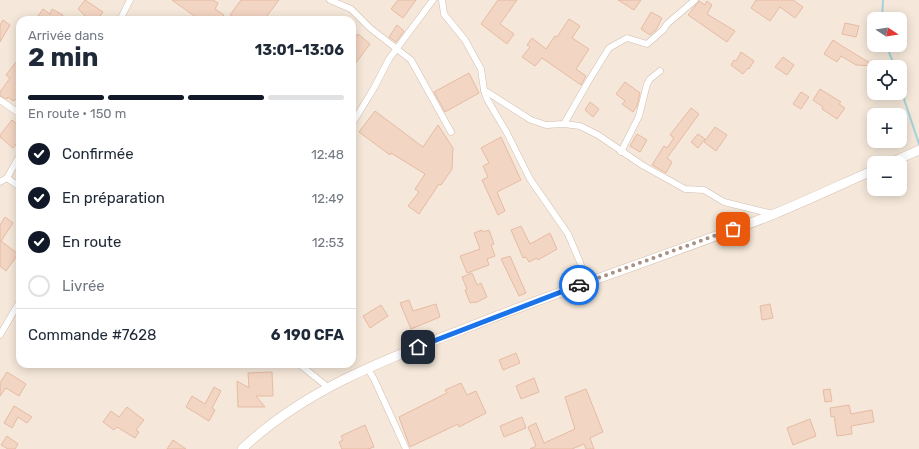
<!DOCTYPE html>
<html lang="fr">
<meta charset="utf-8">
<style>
body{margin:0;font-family:Rubik,sans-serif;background:#f2f2f3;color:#1f2937;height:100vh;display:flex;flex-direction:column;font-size:15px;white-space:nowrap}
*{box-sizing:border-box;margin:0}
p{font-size:13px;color:#747a83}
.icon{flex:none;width:22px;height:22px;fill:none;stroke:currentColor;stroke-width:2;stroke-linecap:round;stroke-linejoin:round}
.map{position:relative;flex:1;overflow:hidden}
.sheet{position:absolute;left:16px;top:16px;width:340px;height:352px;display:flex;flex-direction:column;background:#fff;border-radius:12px;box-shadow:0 2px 10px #0003}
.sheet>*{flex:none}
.needle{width:26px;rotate:102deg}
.buttons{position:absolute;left:867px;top:12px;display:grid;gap:8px}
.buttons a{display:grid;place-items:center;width:40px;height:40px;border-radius:8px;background:#fff;box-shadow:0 2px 10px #0003;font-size:20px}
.pin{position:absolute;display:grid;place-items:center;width:34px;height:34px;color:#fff;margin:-17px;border-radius:8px;box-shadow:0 2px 6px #0006}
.courier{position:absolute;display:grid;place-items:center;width:40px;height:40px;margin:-20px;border:3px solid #1a73e8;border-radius:50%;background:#fff;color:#222;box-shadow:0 1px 5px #0007}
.summary em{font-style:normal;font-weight:700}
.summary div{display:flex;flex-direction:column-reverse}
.summary{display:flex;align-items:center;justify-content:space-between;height:68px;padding:0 12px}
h1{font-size:26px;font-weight:700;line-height:30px}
.bar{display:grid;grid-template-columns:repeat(4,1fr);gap:6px 4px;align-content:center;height:48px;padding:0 12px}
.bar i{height:5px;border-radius:3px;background:#e0e1e3}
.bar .selected{background:#111827}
.bar p{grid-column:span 4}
.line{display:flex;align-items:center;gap:10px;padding:0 12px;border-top:1px solid #e0e1e3}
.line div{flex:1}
ol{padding:0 12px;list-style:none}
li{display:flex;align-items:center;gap:12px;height:44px}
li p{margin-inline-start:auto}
li .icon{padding:4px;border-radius:50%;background:#111827;color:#fff;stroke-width:4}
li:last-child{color:#747a83}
li i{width:22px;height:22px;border:2px solid #e0e1e3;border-radius:50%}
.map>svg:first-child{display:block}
.residential{fill:#f5e8da;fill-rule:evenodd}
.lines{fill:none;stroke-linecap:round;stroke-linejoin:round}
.stream{stroke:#a5d3da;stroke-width:2}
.building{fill:#f3d5c3;stroke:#e6bba3}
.street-casing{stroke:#d1beb0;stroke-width:7}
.secondary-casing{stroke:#d6c0b0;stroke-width:10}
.street{stroke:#fff;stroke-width:6}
.secondary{stroke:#fff;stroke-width:9}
.done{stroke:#a89285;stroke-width:4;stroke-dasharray:0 7.2}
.route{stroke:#1a73e8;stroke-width:5}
</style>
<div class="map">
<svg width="919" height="449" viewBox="0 0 919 449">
<rect width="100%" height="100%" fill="#fdf6ec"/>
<!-- residential -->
<path class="residential" d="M0,0h919v449h-919zM874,19h26v26h-26zM20,20h332v344h-332zM874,67h26v26h-26zM874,115h26v26h-26zM874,163h26v26h-26z"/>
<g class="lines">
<!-- stream -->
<g class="stream">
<path d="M882,19l1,-19"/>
<path d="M886,45l9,22"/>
<path d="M900,84l5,18 14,42"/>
</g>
</g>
<!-- building -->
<g class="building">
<path d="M85,0l18,12 -6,8h-8l-11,-11z"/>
<path d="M172,0h41l5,3 -3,6 9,6 -4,5h-20z"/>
<path d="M241,0h38l-15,20h-26l-8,-5z"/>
<path d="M398,0h18l-13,18 -12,-9z"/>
<path d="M498,0h19l-17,24 14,10 -7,10 -26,-20z"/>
<path d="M618,0h23l-7,10z"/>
<path d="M756,0h37l10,7 -8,11 -15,-11 -10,14 -19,-13z"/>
<path d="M699,1l6,4 2,-4 5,4 -5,9 28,17 -8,11 -39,-27z"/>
<path d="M43,9l7,5 2,-5 11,6 -3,5h-16l-6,-4z"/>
<path d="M651,12l11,6 -6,12 -6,5 -9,-6z"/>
<path d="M569,19l11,7 -8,12 17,11 -13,20 10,7 -5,9 -39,-27 -7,8 -13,-9 8,-10 -3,-2 5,-7 14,11 9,-13 2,1z"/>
<path d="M3,20l7,5 -10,17v-17z"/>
<path d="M845,23l14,3 -3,11 -14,-3z"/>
<path d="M397,25l7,6 -8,11 -7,-5z"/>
<path d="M358,34l12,10 -18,24v-26z"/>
<path d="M833,40l9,6 33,20 -19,-1 -15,-9 -4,6 -13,-8z"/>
<path d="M741,52l13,9 -5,8 -1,-1 -5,6 -12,-9 3,-5 2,1z"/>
<path d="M20,57v43l-2,-2 -5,3 -5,-4 -1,2 -7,-3v-4l10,-14 -4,-3z"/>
<path d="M783,57l11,8 -7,10 -12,-8z"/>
<path d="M469,73l10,20 -34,19 -11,-20z"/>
<path d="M625,82l15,11 -3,13 -4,6 -11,-8 3,-3 -9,-7z"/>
<path d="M820,89l21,13 -2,2 6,4 -8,11 -15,-10 1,-2 -10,-7z"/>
<path d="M801,92l8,5 -8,12 -8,-5z"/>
<path d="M590,102l9,7 -6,8 -8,-7z"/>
<path d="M691,108l8,6 -32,44 5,4 -6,11 -14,-8 12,-19 3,2 7,-10 -4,-3z"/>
<path d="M375,111l48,36 15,-22 15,23 -1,21 -11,16 -2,-1 -20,30 -11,-8 11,-14 -4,-3 10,-15 -34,-21 -1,2 -31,-23z"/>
<path d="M12,120l8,7v12l-7,9 -13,-11v-2z"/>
<path d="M715,127l12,8 -11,16 -12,-9z"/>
<path d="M637,134l10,6 -7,12 -10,-6z"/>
<path d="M698,134l7,5 -7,9 -7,-6z"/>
<path d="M501,137l20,43 -24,12 8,19 -7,4 -16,-35 6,-3 -5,-11 6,-3 -8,-15z"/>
<path d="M5,217l8,6 -12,18 17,13 -12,17 -6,-5v-41z"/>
<path d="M521,226l9,18 20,-11 7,16 -19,11 -1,-2 -8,4 -3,-5 -3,1 -12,-28z"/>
<path d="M482,230l1,2 6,-2 5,14 -3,1 4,11 -8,3 2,6 -22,8 -7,-17 20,-7 -6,-16z"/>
<path d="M510,256l16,37 -7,3 -18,-37z"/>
<path d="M472,273l5,12 4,-2 6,14 -12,6 -1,-1 -4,1 -5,-13 2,-1 -5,-12z"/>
<path d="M409,300l4,11 23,-7 4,13 -29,12 -11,-26z"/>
<path d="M770,304l3,14 -11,2 -2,-14z"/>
<path d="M381,305l7,11 -18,12 -7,-12z"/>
<path d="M516,353l4,10 -17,7 -4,-10z"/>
<path d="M7,372l19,12 -7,12 -13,-8 -6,8v-13z"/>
<path d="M272,372l1,24h-17l9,11h-27l-1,-26 12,7 -1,-15z"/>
<path d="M534,378l5,14 -18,7 -5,-13z"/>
<path d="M461,383l6,12 9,-4 10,22 -27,14 -1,-3 -48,23 -11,-30 48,-24 -2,-3z"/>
<path d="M214,387l7,4 -9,17 3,2 -6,11 -23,-14 6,-11 13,8z"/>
<path d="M586,389l17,43 -13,6 4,11h-8l-2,-5 -12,5h-42l6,-3 -8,-19 8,-4 8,20 31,-14 -10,-32z"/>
<path d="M830,389l2,12 -7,1 -2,-12z"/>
<path d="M849,405l2,9 21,-4 2,12 -23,4 1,8 -15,2 -3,-20 -3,1 -1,-9z"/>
<path d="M14,406l18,11 -5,6 -9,-6 -6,11 -8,-5z"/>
<path d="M127,407l17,13 -8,10 3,2 -4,6 -18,-11 -3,3 -11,-8 8,-11 8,6z"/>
<path d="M522,417l4,11 -22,9 -4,-11z"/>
<path d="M810,419l6,17 -23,9 -6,-17z"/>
<path d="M365,425l9,22 -6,2h-26l-3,-7 4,-2 -2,-4z"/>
<path d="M7,436l11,8 -3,5h-7l-7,-4z"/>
<path d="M173,440l13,9h-19z"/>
</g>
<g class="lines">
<!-- street casing -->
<g class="street-casing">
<g id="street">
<path d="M330,0l21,9 19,19 41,32 40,72"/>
<path d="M442,0l2,14 21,26 16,29 3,21 3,9 20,34 23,46 38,55 12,28 6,20"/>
<path d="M120,20l10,-20"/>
<path d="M484,90l47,30 15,5 18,-1 16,2 18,9 44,30 43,24 19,1 20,12 49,12"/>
<path d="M0,100l20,14"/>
<path d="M352,124l22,-36 15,-29 44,-59"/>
<path d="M564,124l24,-42 21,-34 18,-10 20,6 16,-14 4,-6 28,-24"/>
<path d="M621,152l18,-36 8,-32 3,-5 10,-8"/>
<path d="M7,178l13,9"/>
<path d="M0,182l7,-4 13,-23"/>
<path d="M0,335l20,-34"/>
<path d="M299,364l30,24"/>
<path d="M368,369l6,10 32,70"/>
</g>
</g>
<!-- secondary casing -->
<g class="secondary-casing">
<g id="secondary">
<path d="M890,163l29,-13"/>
<path d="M242,449c70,-67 167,-98 255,-133 91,-35 184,-66 275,-101 34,-14 68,-30 102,-45"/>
</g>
</g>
<!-- street -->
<use href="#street" class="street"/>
<!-- secondary -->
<use href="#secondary" class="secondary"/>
</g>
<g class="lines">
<!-- done -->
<path class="done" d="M579,285l154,-56"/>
<!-- route -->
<path class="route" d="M418,347l161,-62"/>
</g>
</svg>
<div class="buttons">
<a><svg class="needle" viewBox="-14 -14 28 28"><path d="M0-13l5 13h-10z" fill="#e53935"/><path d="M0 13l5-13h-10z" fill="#747a83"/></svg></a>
<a><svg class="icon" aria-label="locate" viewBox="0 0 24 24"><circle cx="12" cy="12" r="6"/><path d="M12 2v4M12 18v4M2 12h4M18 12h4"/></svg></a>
<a>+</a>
<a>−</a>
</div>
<div class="pin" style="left:733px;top:229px;background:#ea580c"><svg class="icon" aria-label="bag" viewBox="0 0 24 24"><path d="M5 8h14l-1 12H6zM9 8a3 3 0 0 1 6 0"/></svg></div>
<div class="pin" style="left:418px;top:347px;background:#1f2937"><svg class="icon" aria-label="home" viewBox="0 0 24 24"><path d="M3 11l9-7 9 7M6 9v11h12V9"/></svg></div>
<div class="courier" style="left:579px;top:285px"><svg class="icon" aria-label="car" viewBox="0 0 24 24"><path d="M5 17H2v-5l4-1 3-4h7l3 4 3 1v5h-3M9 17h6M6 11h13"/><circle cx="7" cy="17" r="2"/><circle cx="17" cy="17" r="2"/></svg></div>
<section class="sheet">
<div class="summary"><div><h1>2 min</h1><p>Arrivée dans</p></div><em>13:01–13:06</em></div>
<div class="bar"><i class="selected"></i><i class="selected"></i><i class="selected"></i><i></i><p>En route · 150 m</p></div>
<ol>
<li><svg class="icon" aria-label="check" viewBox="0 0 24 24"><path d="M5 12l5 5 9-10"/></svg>Confirmée<p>12:48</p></li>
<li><svg class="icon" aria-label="check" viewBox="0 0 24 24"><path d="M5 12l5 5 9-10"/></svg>En préparation<p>12:49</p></li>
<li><svg class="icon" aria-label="check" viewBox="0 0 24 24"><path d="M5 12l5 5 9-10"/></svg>En route<p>12:53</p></li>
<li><i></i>Livrée</li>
</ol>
<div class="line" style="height:52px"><div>Commande #7628</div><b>6 190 CFA</b></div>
</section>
</div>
